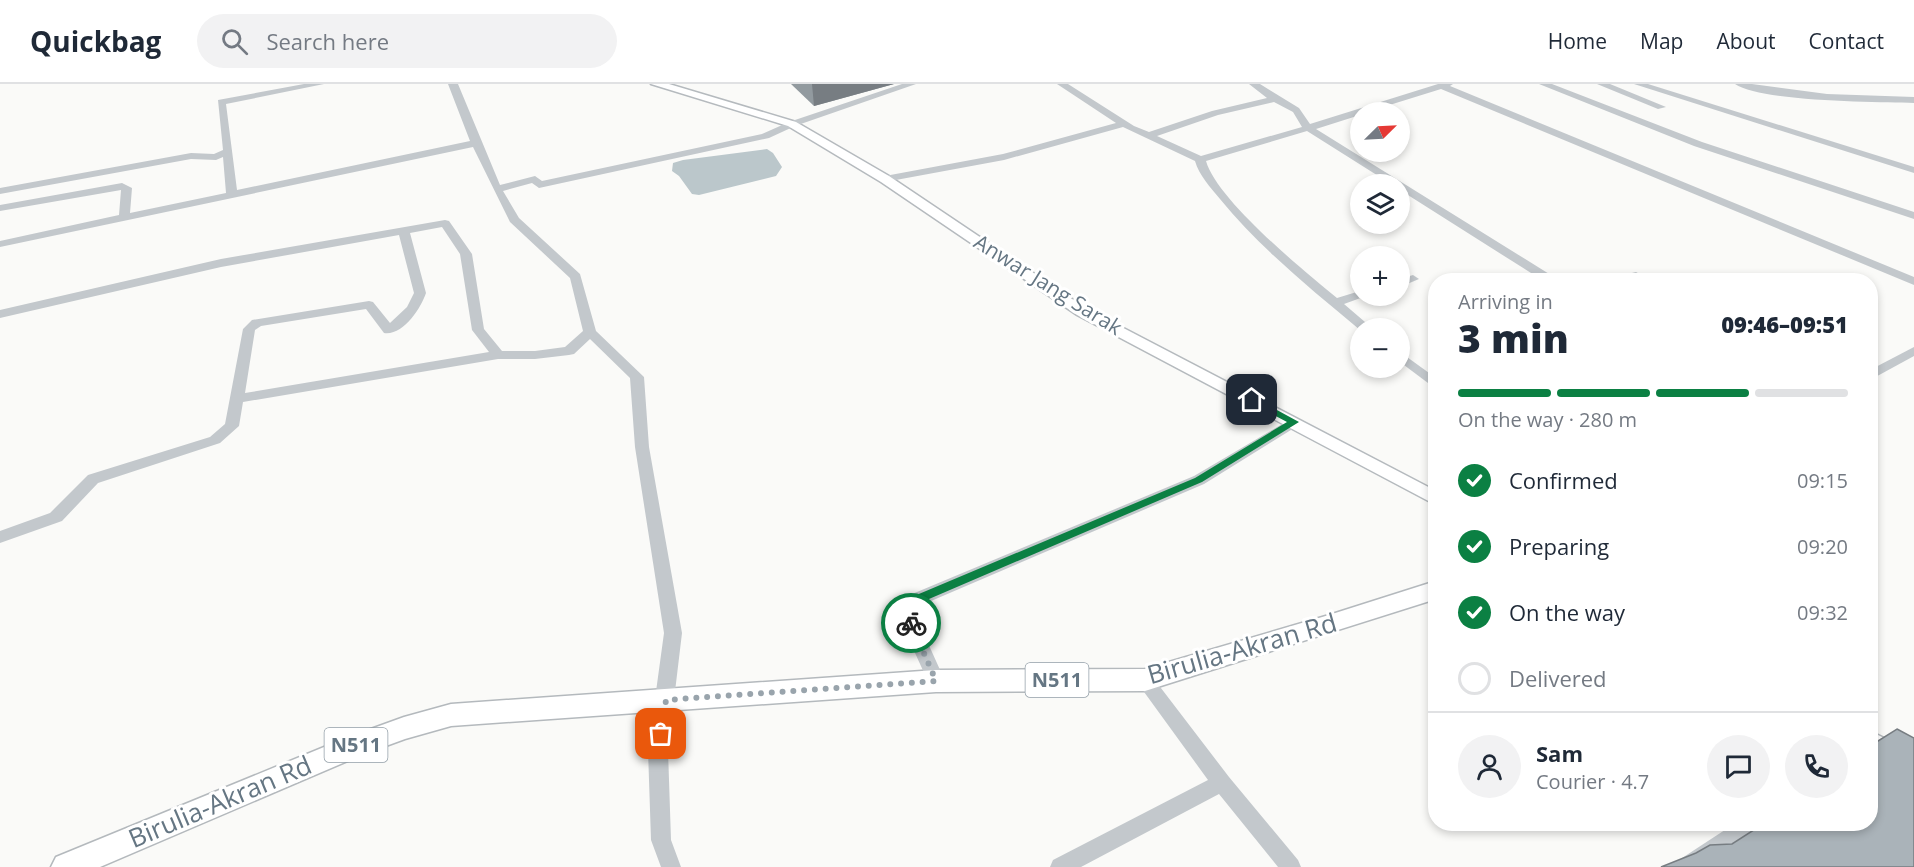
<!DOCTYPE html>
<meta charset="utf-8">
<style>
body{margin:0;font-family:"Open Sans",sans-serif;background:#f2f2f3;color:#1f2937;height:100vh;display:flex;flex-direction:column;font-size:22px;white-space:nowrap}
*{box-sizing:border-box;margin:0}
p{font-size:20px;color:#747a83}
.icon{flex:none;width:33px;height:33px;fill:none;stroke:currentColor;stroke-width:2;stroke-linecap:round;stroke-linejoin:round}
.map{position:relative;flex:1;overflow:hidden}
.details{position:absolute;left:1428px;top:189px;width:450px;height:558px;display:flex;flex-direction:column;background:#fff;border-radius:24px;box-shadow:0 3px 9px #0003}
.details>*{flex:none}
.needle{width:39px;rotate:66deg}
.controls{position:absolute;left:1350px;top:18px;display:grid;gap:12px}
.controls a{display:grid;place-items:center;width:60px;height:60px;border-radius:50%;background:#fff;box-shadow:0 3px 9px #0003;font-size:30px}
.pin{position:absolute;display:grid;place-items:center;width:51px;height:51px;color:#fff;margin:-26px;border-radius:12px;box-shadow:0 3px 9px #0006}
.courier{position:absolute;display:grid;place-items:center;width:60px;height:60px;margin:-30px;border:4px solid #0b8043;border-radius:50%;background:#fff;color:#222;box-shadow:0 2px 8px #0007}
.overview em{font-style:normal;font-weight:800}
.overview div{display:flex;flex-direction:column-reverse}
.overview{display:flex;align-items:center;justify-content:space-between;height:102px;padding:0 30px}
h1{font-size:39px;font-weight:800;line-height:45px}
.bar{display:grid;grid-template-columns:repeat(4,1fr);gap:9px 6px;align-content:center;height:72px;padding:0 30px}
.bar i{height:8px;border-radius:4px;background:#e0e1e3}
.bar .selected{background:#0b8043}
.bar p{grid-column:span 4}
.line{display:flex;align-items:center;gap:15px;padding:0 30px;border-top:2px solid #e0e1e3}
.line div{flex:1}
.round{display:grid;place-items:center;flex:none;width:63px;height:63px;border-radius:32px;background:#f2f2f3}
ol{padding:0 30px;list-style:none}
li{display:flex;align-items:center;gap:18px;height:66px}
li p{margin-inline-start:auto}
li .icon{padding:6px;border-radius:50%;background:#0b8043;color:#fff;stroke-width:4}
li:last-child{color:#747a83}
li i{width:33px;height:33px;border:3px solid #e0e1e3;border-radius:50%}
header{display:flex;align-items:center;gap:36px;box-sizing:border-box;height:84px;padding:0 30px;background:#fff;border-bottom:2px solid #e0e1e3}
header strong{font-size:28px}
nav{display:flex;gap:33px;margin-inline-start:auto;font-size:21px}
.search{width:420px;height:54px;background:#f2f2f3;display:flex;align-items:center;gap:15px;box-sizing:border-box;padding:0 21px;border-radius:33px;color:#747a83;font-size:22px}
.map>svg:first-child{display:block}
.water{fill:#bbc7cb}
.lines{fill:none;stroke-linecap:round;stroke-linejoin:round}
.major-casing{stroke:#b5babe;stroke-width:3}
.highway-casing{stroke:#b4b9bd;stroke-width:3}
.minor{fill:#c3c8cc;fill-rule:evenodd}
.major{fill:#fff;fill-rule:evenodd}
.highway{fill:#fff;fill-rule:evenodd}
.wall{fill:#929a9f}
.shaded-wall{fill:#777d82}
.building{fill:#aab3b9;stroke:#777d82;stroke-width:1.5}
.route{fill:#0b8043}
.done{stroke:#99a4ac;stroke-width:6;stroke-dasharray:0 10.8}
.labels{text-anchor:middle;stroke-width:6;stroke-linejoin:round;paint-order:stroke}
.shield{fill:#fff;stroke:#939fa8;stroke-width:1.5}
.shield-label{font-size:20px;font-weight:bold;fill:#657683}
.street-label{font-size:21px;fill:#657683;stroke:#fff}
.near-street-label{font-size:26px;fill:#657683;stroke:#fff}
</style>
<header>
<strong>Quickbag</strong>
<div class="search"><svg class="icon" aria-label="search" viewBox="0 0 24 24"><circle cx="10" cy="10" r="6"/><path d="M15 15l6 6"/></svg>Search here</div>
<nav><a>Home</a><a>Map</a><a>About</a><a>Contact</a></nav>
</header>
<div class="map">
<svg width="1914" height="783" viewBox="0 0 1914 783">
<rect width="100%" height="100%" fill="#fafaf8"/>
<!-- water -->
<path class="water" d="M767,65l6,4 9,14 -6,9 -77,19 -7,-1 -13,-18 -7,-5 1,-8 10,-3z"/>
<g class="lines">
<!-- major casing -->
<g class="major-casing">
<path id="major" d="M651,0h18l127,38 93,54 198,133 349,182v14l-359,-190 -196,-133 -93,-56z"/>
</g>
<!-- highway casing -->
<g class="highway-casing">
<g id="highway">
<path d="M1436,497v18l-291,92 -209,1 -485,34 -46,13 -41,15 -264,113h-49l5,-10 290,-119 58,-21 47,-13 485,-34 209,-1 184,-54z"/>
<path d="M1870,647l44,22v26l-44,-23z"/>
</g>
</g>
<!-- minor -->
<g class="minor">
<path d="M304,0h20l-98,20 11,86 233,-49 -22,-57h10l42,101 35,-9 7,5 220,-47 27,-12 113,-38h14l-121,42 -26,12 -230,50 -7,-5 -29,8 16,27 61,56 16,57 48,46 5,70 33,186 -14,117 3,90 10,27h-20l-10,-27 -3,-90 16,-117 -29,-186 -5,-69 -40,-39 -16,15 -5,1 -34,4h-37l-255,43 -4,24 -19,17 -122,40 -36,38 -62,22v-12l50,-18 38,-38 122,-38 15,-13 18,-95 9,-9 117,-19 4,1 17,21 17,-16 7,-14 -15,-58 -178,32 -221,51v-8l221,-51 224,-39 4,1 23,33 12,75 18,22h33l30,-4 18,-16 -13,-53 -60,-56 -37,-75 -473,100v-6l119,-26 2,-25 -121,21v-6l122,-22 10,5 -2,25 96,-20 -3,-36 -7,3 -25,-1 -191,35v-6l191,-35 23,1 9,-4 -5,-50zM442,143l18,27 12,76 17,22 -244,41 10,-63 6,-4 105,-17 18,24c19,3 37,-25 42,-40l-16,-60z"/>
<path d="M1057,0h11l66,42 15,6 63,-21 55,-13 -18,-14h11l39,24 11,16 128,-40h15l-3,2 464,191v8l-473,-196 -74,23h-7v3l-44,14 238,148 2,3h-14l-142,-90v-6h-9l-84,-53 -101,30c11,39 98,110 131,137l23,-7v5h6l-22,8 28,24 -12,2c-49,-41 -99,-81 -140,-131 -10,-12 -21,-24 -25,-38l-72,-34 -119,33 -119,22 -5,-3 5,-3 118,-22 113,-31zM1274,18l19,10 9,15 -101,29 -44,-20 61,-21z"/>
<path d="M1539,0h13l150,58 212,70v7l-220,-73z"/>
<path d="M1597,0h13l56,23 -8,2z"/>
<path d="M1634,0h14l266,83v6z"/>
<path d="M1735,0h17l75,10 87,3v6c-36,-1 -153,-1 -179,-19z"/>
<path d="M1636,188l14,8 -18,-1v-6z"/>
<path d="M1413,191l6,4 -19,8v-8z"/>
<path d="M1914,263v9l-44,24v-10z"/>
<path d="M1400,268l36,26v11l-36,-27z"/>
<path d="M1294,333l7,5 -2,3 -95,59 -287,123 -3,5 31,69 -3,5 -6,3 -6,-3 -34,-75 9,-14 289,-121z"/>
<path d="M1145,588l6,3 78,102 69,83 3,7h-23l-59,-73 -138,73h-31l3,-7 155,-80 -69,-95 -3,-5 3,-5z"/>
<path d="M1734,740h27l-3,7 -54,36h-28l3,-7z"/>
</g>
<!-- major -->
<use href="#major" class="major"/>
<!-- highway -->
<use href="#highway" class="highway"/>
</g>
<!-- wall -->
<path class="wall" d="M791,0h103l-80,22z"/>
<!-- shaded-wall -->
<path class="shaded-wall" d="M812,0h82l-80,22z"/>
<!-- building -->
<path class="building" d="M1897,645l17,9v129h-253l35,-14 14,-8 22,-1 31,-20h107v-78z"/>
<!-- route -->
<path class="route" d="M1249,314h6l44,24 -97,60 -287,123 -4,6 5,12 -5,4 -4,-1 -7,-15 7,-12 288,-121 92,-56 -38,-20z"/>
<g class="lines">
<!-- done -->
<path class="done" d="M661,650l5,-34 270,-19 -25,-58"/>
</g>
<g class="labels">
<!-- shield labels -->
<g class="shield">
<rect x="1025.5" y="579" width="63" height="34" rx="4.5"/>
<rect x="324.5" y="644" width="63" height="34" rx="4.5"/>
</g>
<g class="shield-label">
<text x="1057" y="603">N511</text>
<text x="356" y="668">N511</text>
</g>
<!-- street labels -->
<g class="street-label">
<text transform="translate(1048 201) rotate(32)" y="7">Anwar Jang Sarak</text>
</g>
<!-- near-street labels -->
<g class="near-street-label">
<text transform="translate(1242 565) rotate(-16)" y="9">Birulia-Akran Rd</text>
<text transform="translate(220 718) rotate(-23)" y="9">Birulia-Akran Rd</text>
</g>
</g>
</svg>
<div class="controls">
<a><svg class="needle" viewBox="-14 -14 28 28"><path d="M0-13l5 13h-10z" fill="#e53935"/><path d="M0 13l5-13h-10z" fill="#747a83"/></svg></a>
<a><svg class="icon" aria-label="layers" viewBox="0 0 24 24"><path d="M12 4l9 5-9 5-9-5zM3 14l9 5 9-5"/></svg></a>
<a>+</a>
<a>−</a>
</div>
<div class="pin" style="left:661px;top:650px;background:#ea580c"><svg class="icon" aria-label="bag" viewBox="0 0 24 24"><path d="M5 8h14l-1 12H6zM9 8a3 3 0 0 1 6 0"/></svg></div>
<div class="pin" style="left:1252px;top:316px;background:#1f2937"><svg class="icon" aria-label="home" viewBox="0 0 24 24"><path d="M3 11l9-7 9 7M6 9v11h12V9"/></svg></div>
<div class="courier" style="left:911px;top:539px"><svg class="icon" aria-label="bike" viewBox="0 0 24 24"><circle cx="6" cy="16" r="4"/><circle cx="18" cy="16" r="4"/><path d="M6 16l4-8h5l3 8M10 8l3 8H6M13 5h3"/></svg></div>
<section class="details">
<div class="overview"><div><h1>3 min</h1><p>Arriving in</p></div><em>09:46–09:51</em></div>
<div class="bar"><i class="selected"></i><i class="selected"></i><i class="selected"></i><i></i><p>On the way · 280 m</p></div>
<ol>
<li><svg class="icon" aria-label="check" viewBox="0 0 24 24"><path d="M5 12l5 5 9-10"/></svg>Confirmed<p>09:15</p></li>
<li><svg class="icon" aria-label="check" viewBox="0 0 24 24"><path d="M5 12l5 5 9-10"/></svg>Preparing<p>09:20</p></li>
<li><svg class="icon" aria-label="check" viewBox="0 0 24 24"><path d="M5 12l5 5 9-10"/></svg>On the way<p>09:32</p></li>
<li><i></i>Delivered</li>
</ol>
<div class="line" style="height:108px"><a class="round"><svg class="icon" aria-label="person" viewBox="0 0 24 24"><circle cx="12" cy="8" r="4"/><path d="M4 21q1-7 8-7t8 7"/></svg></a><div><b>Sam</b><p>Courier · 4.7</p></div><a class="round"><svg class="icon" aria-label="chat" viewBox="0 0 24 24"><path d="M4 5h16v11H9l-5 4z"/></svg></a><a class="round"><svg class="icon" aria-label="phone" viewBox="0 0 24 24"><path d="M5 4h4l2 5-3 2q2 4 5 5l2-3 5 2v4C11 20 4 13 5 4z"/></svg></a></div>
</section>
</div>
